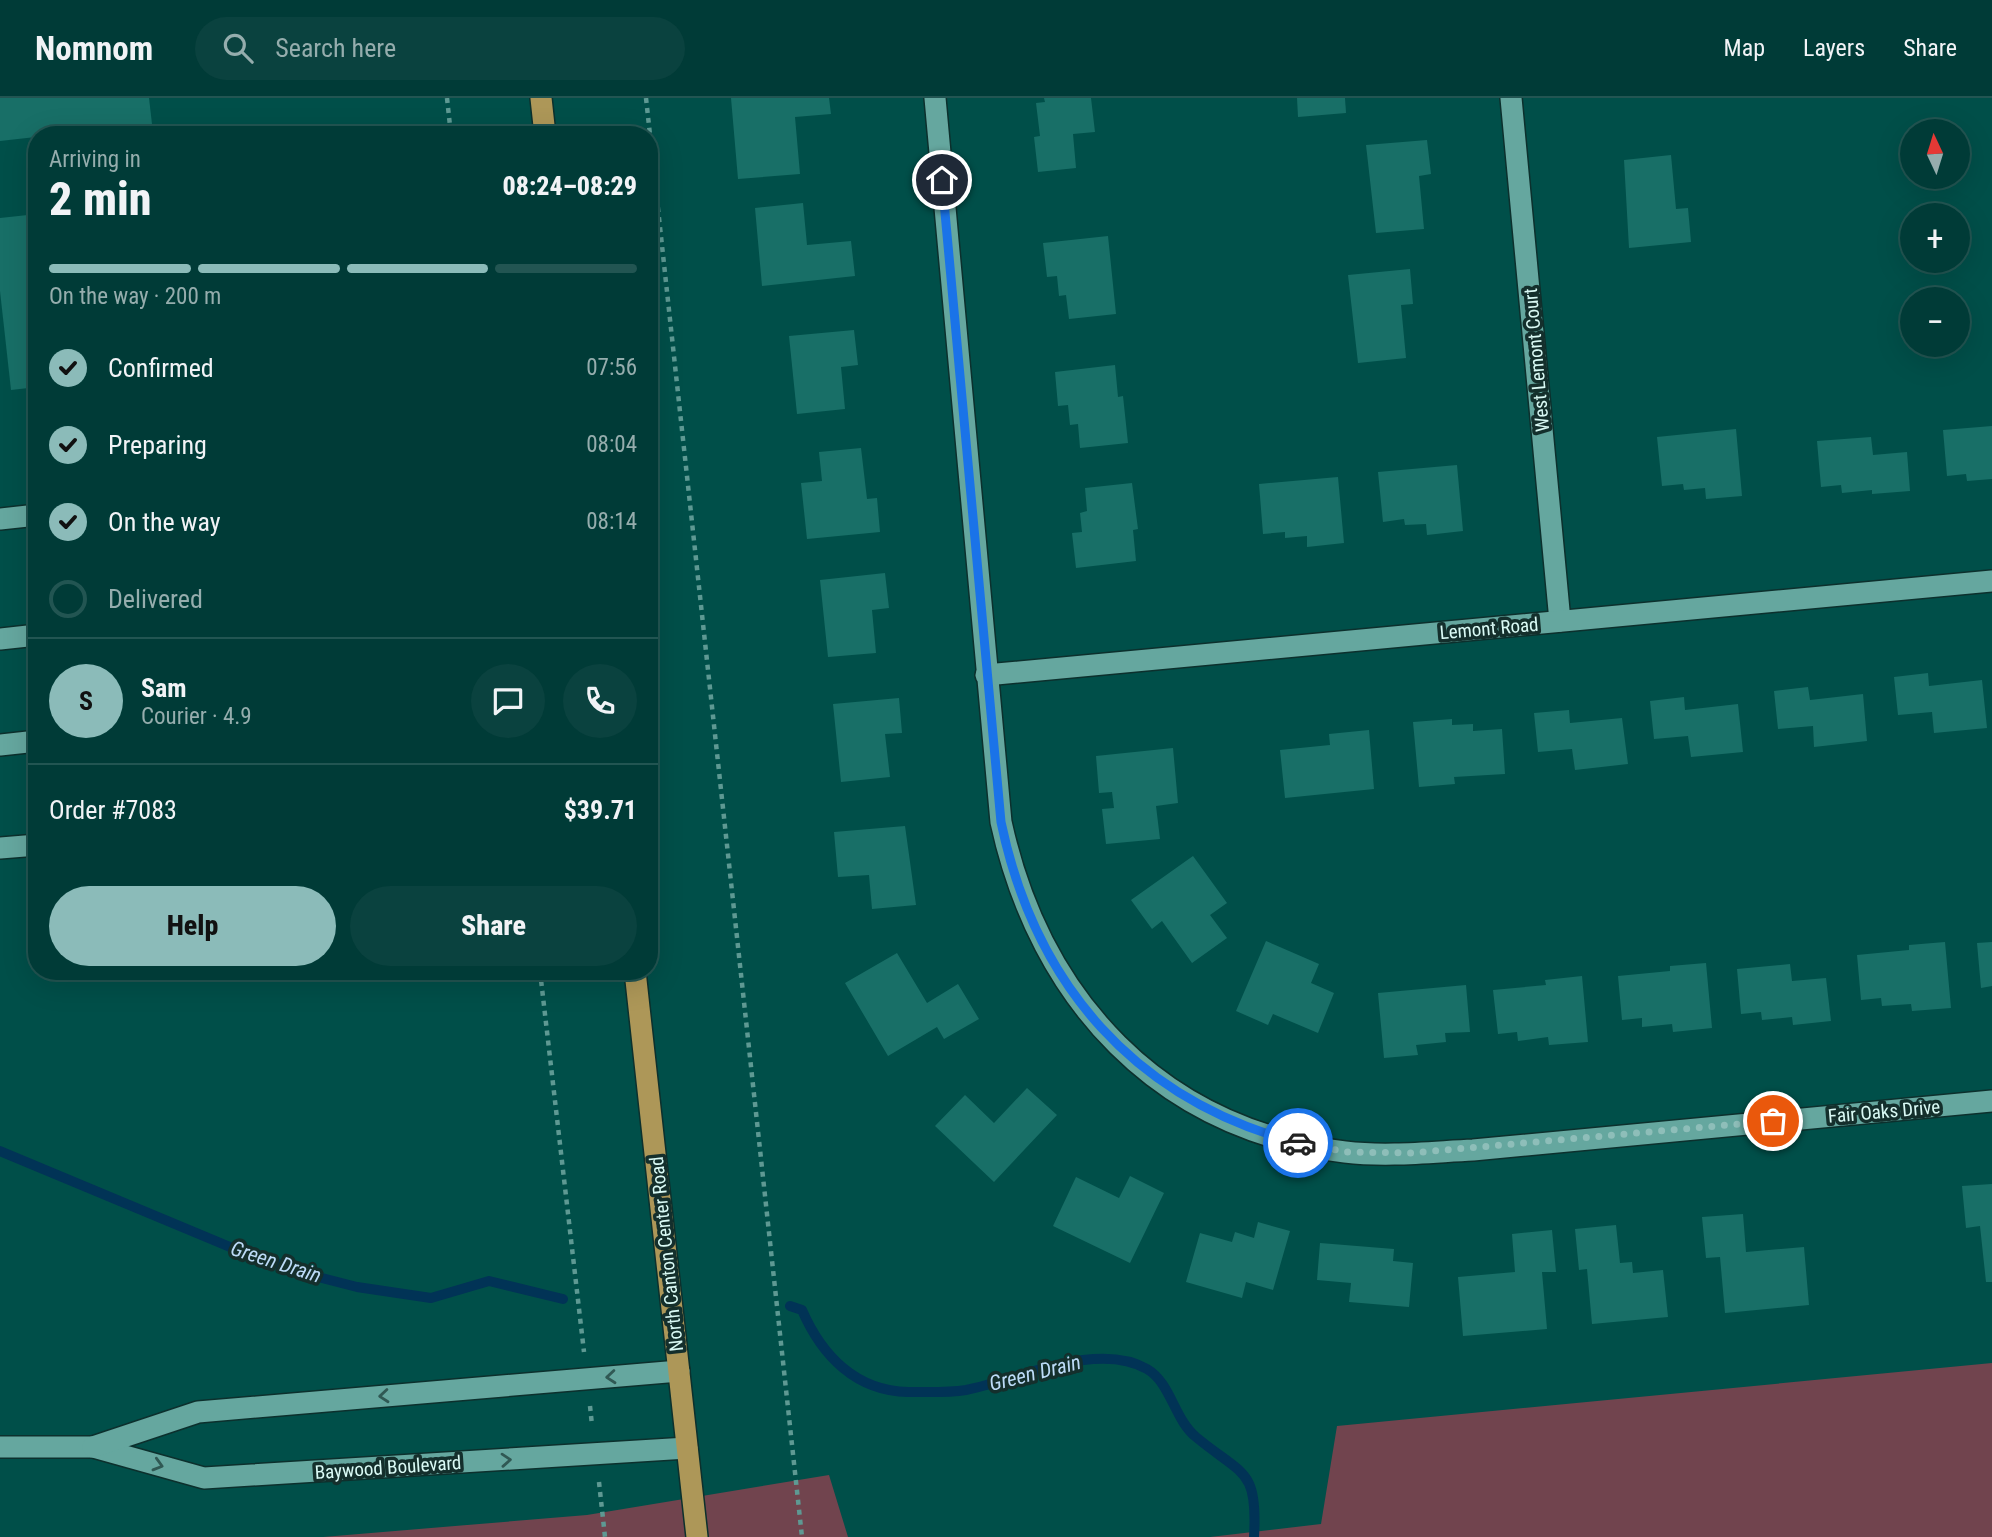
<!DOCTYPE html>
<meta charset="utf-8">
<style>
body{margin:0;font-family:"Roboto Condensed",sans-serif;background:#0a423f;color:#f1f3f6;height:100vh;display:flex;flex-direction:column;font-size:26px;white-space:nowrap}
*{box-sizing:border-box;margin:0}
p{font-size:23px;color:#95adad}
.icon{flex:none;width:38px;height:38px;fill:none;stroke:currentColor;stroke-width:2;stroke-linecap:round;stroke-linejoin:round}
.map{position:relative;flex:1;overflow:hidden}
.sheet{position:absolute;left:28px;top:28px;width:630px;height:854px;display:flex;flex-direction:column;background:#003b37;border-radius:28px;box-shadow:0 7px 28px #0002,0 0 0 2px #225552}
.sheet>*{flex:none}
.needle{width:46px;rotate:356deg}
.controls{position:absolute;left:1900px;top:21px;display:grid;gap:14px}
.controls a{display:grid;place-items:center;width:70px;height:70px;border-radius:50%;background:#003b37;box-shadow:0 7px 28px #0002,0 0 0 2px #225552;font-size:35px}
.pin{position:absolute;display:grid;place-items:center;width:60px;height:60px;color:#fff;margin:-30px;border:4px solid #fff;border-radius:50%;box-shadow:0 2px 7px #0007}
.courier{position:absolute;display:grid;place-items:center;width:70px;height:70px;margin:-35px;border:5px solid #1a73e8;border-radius:50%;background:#fff;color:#222;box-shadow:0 2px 9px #0007}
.overview em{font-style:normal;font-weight:800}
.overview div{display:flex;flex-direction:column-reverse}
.overview{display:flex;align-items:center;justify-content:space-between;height:119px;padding:0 21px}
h1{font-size:46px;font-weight:800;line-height:52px}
.bar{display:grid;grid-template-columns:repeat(4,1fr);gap:10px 7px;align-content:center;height:84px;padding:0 21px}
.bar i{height:9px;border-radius:5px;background:#225552}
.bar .active{background:#8bbbb9}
.bar p{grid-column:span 4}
.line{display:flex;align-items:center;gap:18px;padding:0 21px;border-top:2px solid #225552}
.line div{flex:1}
.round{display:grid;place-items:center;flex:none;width:74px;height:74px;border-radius:37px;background:#0a423f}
ol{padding:0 21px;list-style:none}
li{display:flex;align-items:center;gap:21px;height:77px}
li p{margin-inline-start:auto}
li .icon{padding:7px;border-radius:50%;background:#8bbbb9;color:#111;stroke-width:4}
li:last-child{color:#95adad}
li i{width:38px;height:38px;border:4px solid #225552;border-radius:50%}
.button{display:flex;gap:14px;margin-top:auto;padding:14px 21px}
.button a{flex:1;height:80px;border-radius:42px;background:#8bbbb9;color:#111;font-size:28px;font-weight:800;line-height:80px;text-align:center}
.button a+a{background:#0a423f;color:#f1f3f6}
header{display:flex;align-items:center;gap:42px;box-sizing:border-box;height:98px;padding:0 35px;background:#003b37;border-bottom:2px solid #225552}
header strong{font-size:33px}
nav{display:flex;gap:38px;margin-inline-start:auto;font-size:24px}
.search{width:490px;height:63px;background:#0a423f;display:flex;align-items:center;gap:18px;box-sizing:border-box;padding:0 24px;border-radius:38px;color:#95adad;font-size:26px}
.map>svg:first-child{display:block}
.green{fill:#71444e}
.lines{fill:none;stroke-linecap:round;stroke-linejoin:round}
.stream{stroke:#013356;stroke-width:10}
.building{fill:#186f67}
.minor-casing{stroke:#0c302d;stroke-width:24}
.major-casing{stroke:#0c302d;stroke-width:24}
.path{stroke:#5e9993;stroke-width:4.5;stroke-dasharray:5 5;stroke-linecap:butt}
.minor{stroke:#65a79f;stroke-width:21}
.major{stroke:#ad9758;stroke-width:21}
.oneway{stroke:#305954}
.done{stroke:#8ebeb9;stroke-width:7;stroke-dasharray:0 12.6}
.route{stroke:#1a73e8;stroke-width:9}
.labels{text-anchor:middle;stroke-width:7;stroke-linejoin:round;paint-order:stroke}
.street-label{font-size:19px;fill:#dafaf5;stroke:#142f2c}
.water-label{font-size:21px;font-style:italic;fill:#bcdbf7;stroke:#142f2c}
</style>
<header>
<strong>Nomnom</strong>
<div class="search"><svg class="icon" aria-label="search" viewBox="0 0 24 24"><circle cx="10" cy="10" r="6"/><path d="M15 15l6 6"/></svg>Search here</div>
<nav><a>Map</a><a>Layers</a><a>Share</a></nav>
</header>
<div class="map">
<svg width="1992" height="1439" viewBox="0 0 1992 1439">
<rect width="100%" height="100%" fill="#004f49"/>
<!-- green -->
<g class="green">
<path d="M1992,1265v174h-782l111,-13 16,-98z"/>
<path d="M829,1377l19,62h-525l264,-22z"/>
</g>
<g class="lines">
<!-- stream -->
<g class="stream">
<path d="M0,1053l242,101 76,25 39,10 74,11 58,-17 74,18"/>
<path d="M790,1208l12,4c20,46 54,81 106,82 20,0 39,1 58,-2 52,-10 131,-50 181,-21 24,14 27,50 49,68 47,39 62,31 58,100"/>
</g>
</g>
<!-- building -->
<g class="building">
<path d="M0,0h149l3,26 -152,17z"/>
<path d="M731,0h98l2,16 -36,3 5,57 -62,5z"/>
<path d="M1044,0h47l4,34 -22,2 3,34 -38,4 -4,-35 6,-1 -4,-33 9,-1z"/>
<path d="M1297,0h48l1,15 -48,4z"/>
<path d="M1427,42l4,34 -12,2 5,53 -48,4 -10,-88z"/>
<path d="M1671,57l5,54 12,-1 3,34 -62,6 -5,-88z"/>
<path d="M803,105l4,42 44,-4 4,35 -93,10 -7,-78z"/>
<path d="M37,116v173l-26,3 -11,-99v-73z"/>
<path d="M1108,138l8,78 -47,5 -3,-24 -7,1 -2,-20 -10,1 -4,-34z"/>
<path d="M1410,171l3,35 -12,1 5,53 -48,5 -10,-88z"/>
<path d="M854,232l4,35 -17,2 4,42 -48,5 -8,-78z"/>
<path d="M1115,267l3,32 5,-1 5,47 -48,5 -2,-24 -8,1 -2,-20 -10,1 -3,-34z"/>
<path d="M1992,328v53l-25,2 -1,-7 -19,2 -4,-46z"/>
<path d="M1736,331l6,67 -36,3 -1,-11 -21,2 -1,-6 -21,2 -5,-49z"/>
<path d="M1871,339l2,18 34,-3 3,39 -38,3v-4l-30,3 -1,-8 -20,2 -4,-46z"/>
<path d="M861,350l6,51 10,-1 3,34 -73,7 -6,-56 21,-2 -3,-29z"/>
<path d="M1457,367l6,66 -36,4 -1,-11 -21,1 -1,-6 -21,3 -5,-50z"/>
<path d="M1338,379l6,66 -37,4v-11l-22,2v-6l-22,2 -4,-50z"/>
<path d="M1132,385l6,46 -5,1 3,31 -60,7 -4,-35 10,-1 -2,-19 7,-2 -2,-23z"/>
<path d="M885,475l4,35 -17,2 4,43 -48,4 -8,-77z"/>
<path d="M1928,575l1,13 53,-6 5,48 -53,5 -2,-21 -34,3 -4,-38z"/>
<path d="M1808,589l2,13 53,-6 4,47 -53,6 -1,-21 -35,3 -4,-38z"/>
<path d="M1684,599l1,13 53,-6 5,48 -52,5 -3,-21 -34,3 -4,-38z"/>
<path d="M899,600l3,35 -17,1 5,43 -49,5 -8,-78z"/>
<path d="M1569,612l1,13 52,-5 6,46 -53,6 -3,-21 -34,3 -4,-39z"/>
<path d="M1452,621v6l21,-1v7l29,-2 3,45 -51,3 1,7 -36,3 -6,-65z"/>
<path d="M1369,632l5,59 -89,9 -5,-48 50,-5 -1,-11z"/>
<path d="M1173,650l5,55 -22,3 4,33 -54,5 -4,-35 12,-1 -2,-16 -13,1 -3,-37z"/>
<path d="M905,728l11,79 -44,4 -3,-34 -31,2 -4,-45z"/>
<path d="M1193,758l34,47 -17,12 17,23 -35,25 -30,-42 -10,8 -21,-29z"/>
<path d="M1266,843l53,23 -8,19 23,10 -16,40 -45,-19 -5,11 -32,-14z"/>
<path d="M1945,844l6,66 -39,3 -1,-7 -29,2 -1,-8 -20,2 -4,-45 52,-5v-5z"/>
<path d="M1992,844v44l-11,2 -4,-45z"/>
<path d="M897,855l30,50 31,-19 21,35 -35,20 -7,-12 -49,29 -43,-73z"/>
<path d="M1706,865l6,65 -39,4 -1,-8 -30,3v-9l-20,2 -4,-44 52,-5v-5z"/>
<path d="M1790,866l2,17 34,-3 5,43 -38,4 -1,-8 -30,3 -1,-8 -20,2 -4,-45z"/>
<path d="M1582,878l6,66 -39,3 -1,-8 -30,4 -1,-9 -19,2 -5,-44 53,-5 -1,-5z"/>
<path d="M1466,887l4,47 -25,1 1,9 -30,3 2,10 -34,3 -6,-65z"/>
<path d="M1027,990l30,27 -63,67 -59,-56 30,-31 29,28z"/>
<path d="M1130,1078l34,17 -34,70 -77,-37 23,-49 43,21z"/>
<path d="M1992,1086v98h-6l-6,-56 -14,2 -4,-42z"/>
<path d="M1743,1116l3,38 58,-5 5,58 -84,8 -5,-56 -14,1 -4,-41z"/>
<path d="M1258,1124l32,9 -17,59 -27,-8 -4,16 -56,-16 14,-49 32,9 3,-10 19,6z"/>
<path d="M1616,1127l4,38 12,-1 1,11 30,-3 5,47 -76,7 -5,-55 -8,1 -4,-41z"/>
<path d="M1552,1132l4,42h-14l5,57 -84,7 -5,-59 57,-5 -3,-38z"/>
<path d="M1320,1145l74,6 -1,12 20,2 -4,44 -60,-5 2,-19 -34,-3z"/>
</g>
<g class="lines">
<!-- minor casing -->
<g class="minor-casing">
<g id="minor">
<path d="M935,0l66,724c39,178 158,307 344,330 42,5 86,0 128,-2l519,-49"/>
<path d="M1511,0l49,523"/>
<path d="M0,421l37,-4"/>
<path d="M0,541l37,-4"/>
<path d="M986,577l1006,-94"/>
<path d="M0,647l37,-4"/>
<path d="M0,750l37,-3"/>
<path d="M0,1349h93l111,31 483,-30"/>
<path d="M93,1349l105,-35 481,-41"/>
</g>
</g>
<!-- major casing -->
<g class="major-casing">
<g id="major">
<path d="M541,0l4,37"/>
<path d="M635,873l62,566"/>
</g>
</g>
<!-- path -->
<g class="path">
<path d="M447,0l4,37"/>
<path d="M646,0l156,1439"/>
<path d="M540,873l44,381"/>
<path d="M590,1308l2,19"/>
<path d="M599,1384l6,55"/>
</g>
<!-- minor -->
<use href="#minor" class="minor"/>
<!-- major -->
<use href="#major" class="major"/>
</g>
<!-- one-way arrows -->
<defs><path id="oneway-chevron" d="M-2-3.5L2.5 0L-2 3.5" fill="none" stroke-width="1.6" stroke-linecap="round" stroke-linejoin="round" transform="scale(1.75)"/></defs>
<g class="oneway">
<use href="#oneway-chevron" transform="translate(611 1279) rotate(175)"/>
<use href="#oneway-chevron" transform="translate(384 1298) rotate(175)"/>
<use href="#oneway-chevron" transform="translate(506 1362) rotate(-4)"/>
<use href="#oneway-chevron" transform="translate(158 1367) rotate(16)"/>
</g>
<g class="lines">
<!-- done -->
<path class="done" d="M1298,1045l49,9 64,1 362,-32"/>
<!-- route -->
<path class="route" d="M942,82l59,642c34,163 134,278 297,321"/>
</g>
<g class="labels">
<!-- street labels -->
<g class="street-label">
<text transform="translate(1536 262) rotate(-95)" y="7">West Lemont Court</text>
<text transform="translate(1489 530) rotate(-5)" y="7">Lemont Road</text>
<text transform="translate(1884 1013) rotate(-5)" y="7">Fair Oaks Drive</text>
<text transform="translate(666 1156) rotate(-96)" y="7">North Canton Center Road</text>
<text transform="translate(388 1369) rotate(-4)" y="7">Baywood Boulevard</text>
</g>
<!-- water labels -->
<g class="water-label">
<text transform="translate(276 1164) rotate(18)" y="7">Green Drain</text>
<text transform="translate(1035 1275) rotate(-14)" y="7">Green Drain</text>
</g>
</g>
</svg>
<div class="controls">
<a><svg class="needle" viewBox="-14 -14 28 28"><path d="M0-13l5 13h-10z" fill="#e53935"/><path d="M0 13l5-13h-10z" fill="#95adad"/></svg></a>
<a>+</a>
<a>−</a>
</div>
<div class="pin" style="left:1773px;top:1023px;background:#ea580c"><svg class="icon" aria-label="bag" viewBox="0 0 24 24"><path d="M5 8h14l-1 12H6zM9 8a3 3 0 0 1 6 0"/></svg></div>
<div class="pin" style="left:942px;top:82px;background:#1f2937"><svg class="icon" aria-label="home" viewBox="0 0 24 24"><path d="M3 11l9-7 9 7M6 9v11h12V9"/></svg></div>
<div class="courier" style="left:1298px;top:1045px"><svg class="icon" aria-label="car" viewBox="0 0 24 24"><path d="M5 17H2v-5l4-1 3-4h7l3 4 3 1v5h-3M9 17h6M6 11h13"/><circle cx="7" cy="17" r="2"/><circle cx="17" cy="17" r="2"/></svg></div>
<section class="sheet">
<div class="overview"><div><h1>2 min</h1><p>Arriving in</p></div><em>08:24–08:29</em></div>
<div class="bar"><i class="active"></i><i class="active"></i><i class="active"></i><i></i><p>On the way · 200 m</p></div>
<ol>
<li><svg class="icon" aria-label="check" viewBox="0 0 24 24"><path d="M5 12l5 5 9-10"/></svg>Confirmed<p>07:56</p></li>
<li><svg class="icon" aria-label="check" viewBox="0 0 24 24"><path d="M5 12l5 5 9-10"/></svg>Preparing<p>08:04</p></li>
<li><svg class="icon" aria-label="check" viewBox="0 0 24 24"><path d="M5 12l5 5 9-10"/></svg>On the way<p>08:14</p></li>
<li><i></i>Delivered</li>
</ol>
<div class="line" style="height:126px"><b class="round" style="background:#8bbbb9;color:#111">S</b><div><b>Sam</b><p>Courier · 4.9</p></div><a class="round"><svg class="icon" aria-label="chat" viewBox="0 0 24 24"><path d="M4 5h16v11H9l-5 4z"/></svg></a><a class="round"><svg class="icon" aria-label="phone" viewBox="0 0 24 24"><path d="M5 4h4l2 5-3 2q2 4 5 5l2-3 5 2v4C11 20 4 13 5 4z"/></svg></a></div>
<div class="line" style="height:91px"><div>Order #7083</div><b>$39.71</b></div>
<div class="button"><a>Help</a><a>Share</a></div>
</section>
</div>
